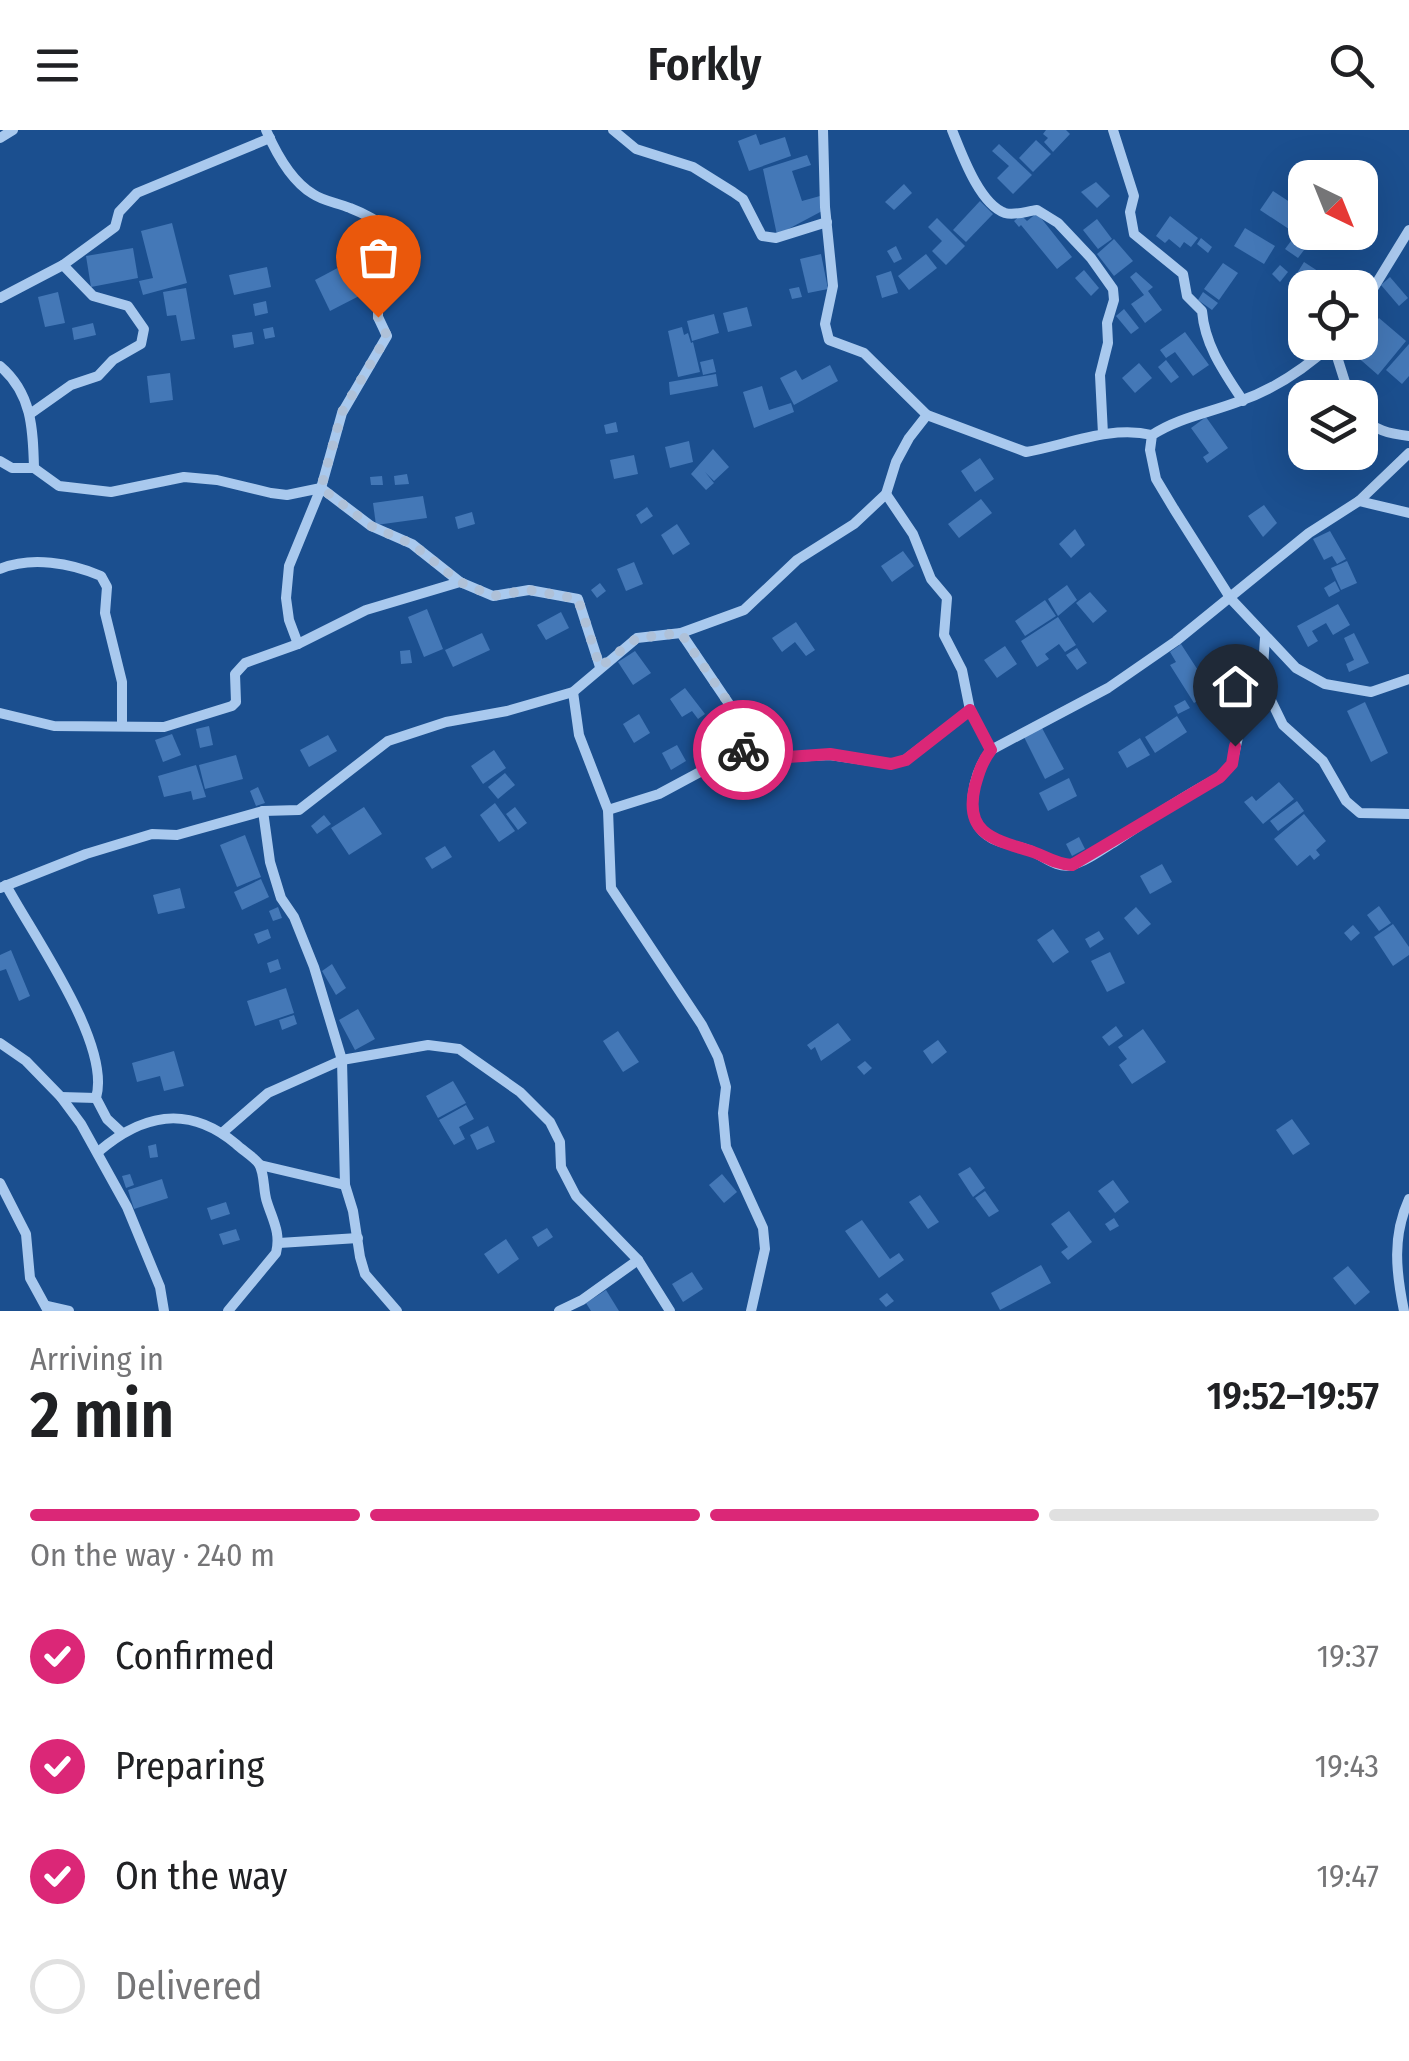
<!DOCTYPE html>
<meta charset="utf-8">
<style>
body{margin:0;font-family:"Fira Sans Condensed",sans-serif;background:#f2f2f2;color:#202124;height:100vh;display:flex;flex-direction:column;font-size:38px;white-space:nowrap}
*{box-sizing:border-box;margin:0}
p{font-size:32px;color:#757577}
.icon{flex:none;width:55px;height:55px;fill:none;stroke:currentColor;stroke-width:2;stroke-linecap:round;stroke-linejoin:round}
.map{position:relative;height:1181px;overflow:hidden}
.drawer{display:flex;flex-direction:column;background:#fff;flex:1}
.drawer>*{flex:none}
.needle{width:65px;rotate:137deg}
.tools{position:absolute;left:1288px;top:30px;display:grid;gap:20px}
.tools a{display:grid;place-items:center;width:90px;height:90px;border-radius:20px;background:#fff;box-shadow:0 10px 40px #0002;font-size:50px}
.pin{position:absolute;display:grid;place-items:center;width:85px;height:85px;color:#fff;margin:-102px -42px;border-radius:50% 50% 50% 0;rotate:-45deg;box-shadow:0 0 10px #0007}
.pin .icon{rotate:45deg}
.courier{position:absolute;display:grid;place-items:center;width:100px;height:100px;margin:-50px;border:8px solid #db2777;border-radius:50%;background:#fff;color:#222;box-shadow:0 2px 12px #0007}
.head em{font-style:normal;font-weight:600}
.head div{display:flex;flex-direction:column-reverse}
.head{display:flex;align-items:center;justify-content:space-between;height:170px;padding:0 30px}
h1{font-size:65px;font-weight:600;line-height:75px}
.bar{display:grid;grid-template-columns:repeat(4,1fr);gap:15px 10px;align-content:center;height:120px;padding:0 30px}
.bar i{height:12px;border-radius:8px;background:#e0e0e0}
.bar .active{background:#db2777}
.bar p{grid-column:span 4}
ol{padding:0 30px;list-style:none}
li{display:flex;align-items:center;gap:30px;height:110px}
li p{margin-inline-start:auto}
li .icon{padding:10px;border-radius:50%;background:#db2777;color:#fff;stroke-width:4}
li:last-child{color:#757577}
li i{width:55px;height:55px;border:5px solid #e0e0e0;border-radius:50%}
header{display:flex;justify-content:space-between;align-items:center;height:130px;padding:0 30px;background:#fff;font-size:45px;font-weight:600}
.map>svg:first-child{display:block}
.building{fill:#4478b7}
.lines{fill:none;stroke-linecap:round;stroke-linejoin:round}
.minor{stroke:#a9c9ee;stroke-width:10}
.done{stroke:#afc1d8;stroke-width:10;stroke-dasharray:0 18}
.route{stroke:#db2777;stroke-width:12}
</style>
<header><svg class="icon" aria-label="menu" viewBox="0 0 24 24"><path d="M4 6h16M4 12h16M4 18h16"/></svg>Forkly<svg class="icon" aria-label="search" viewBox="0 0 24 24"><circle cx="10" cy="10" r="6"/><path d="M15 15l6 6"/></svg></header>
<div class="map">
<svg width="1409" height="1181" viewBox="0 0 1409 1181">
<rect width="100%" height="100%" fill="#1b4f8f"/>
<!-- building -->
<g class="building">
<path d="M1046,0h20l4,4 -17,18 -9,-10 4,-4 -5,-4z"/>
<path d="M756,4l4,11 25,-8 6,19 -42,15 -11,-30z"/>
<path d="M1036,10l15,14 -18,18 -14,-14z"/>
<path d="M999,14l33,31 -19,19 -16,-16 12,-12 -17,-15z"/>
<path d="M807,25l4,10 -19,6 10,30 18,-5 4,14 -47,25 -14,-66z"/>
<path d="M1096,52l14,14 -13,12 -16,-16z"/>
<path d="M904,54l8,9 -18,17 -9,-8z"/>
<path d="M1273,61l32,21v13l-7,10 -38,-25z"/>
<path d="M980,71l13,13 -27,28 -13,-12z"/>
<path d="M1037,83l35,44 -15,12 -36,-44 -2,2 -5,-6 7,-6 6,6z"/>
<path d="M1170,86l28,22 -7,9 -7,-5 -4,6 -11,-9 -4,4 -9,-7z"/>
<path d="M937,88l28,28 -19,19 -14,-14 10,-10 -14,-14z"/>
<path d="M1097,89l15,20 -14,10 -15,-19z"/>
<path d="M172,93l15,60 -44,12 -4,-14 14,-3 -12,-47z"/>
<path d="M1245,98l30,18 -11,18 -30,-18z"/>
<path d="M1201,108l11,9 -4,6 -11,-9z"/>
<path d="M1114,109l19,22 -19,15 -17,-22z"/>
<path d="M1291,111l13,9 -6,8 -13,-9z"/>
<path d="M896,116l6,13 -8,4 -7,-12z"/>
<path d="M133,118l5,30 -47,9 -5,-31z"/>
<path d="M821,124l7,35 -20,4 -8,-34z"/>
<path d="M926,124l11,14 -28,22 -11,-14z"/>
<path d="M1304,132l40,26h-35l-15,-10z"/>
<path d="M347,133l16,31 -33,17 -15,-31z"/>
<path d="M1223,133l15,10 -19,27 -15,-11z"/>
<path d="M1280,135l8,7 -8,10 -8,-8z"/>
<path d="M267,137l4,20 -37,8 -5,-20z"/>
<path d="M1084,140l15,18 -8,8 -16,-18z"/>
<path d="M891,141l7,22 -16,5 -6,-22z"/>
<path d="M1136,142l17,15 -5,4 14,19 -17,13 -14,-19 13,-9 -14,-18z"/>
<path d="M1390,147l18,21 -9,8 -18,-21z"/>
<path d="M799,157l3,10 -10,2 -3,-10z"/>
<path d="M186,158l9,51 -14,2 -5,-26 -9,1 -4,-24z"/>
<path d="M58,162l7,31 -20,4 -7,-30z"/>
<path d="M1203,162l15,11 -6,7 -14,-10z"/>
<path d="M266,171l2,12 -13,3 -2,-12z"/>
<path d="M747,177l5,19 -24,6 -5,-19z"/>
<path d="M1124,179l15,19 -8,6 -15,-18z"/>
<path d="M1300,183l5,3v21l-11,-5z"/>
<path d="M714,184l5,19 -27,8 -5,-20z"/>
<path d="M1379,188l27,23 -28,34 -32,-28 4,-5h8l6,6 12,-14 -6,-5z"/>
<path d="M93,193l3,12 -22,5 -2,-12z"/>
<path d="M273,197l2,10 -10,2 -2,-10z"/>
<path d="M682,197l2,8 4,-2 3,10 2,-1 7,30 -22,5 -10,-46z"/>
<path d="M252,202l2,12 -20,4 -2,-13z"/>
<path d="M1185,202l24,33 -16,11 -18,-24 -9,6 -6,-8z"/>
<path d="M1409,214v32l-7,8 -16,-14z"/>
<path d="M713,229l3,13 -13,3 -3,-13z"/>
<path d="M1166,230l13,17 -8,6 -13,-16z"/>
<path d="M1139,233l13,15 -17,15 -13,-15z"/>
<path d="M830,235l8,16 -44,24 -14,-27 16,-8 6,10z"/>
<path d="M170,243l3,27 -23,3 -3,-27z"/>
<path d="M716,244l2,12 -48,9 -1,-13z"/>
<path d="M762,256l7,24 22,-7 3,9 -40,16 -11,-36z"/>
<path d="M1206,287l22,31 -21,15 -4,-6 6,-4 -18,-25z"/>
<path d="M616,292l2,10 -12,2 -2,-9z"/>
<path d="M689,311l4,21 -23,6 -5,-21z"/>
<path d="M713,319l16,18 -15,14 -9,-9 9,11 -8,7 -15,-16z"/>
<path d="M634,325l4,19 -24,5 -4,-19z"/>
<path d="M980,328l14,21 -19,13 -14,-21z"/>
<path d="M407,344l2,10 -14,1 -1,-9z"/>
<path d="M382,346l1,9h-12l-1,-8z"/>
<path d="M423,366l4,22 -51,7 -3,-22z"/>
<path d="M981,369l11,14 -33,25 -11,-14z"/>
<path d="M1264,375l13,18 -14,14 -15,-21z"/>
<path d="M647,377l6,9 -12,8 -5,-9z"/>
<path d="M472,382l3,12 -17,5 -3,-12z"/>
<path d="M677,394l13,20 -17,11 -12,-20z"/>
<path d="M1075,399l10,16 -14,13 -12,-14z"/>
<path d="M1330,401l16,28 -9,5 -5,-8 -8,4 -11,-21z"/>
<path d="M903,421l11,15 -22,16 -11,-16z"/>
<path d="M1347,431l10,22 -16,7 -10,-22z"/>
<path d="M634,432l9,22 -17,7 -9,-22z"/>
<path d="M1335,451l5,10 -11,6 -5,-9z"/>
<path d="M600,453l6,8 -9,7 -6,-8z"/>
<path d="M1067,455l10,15 -19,16 -10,-17z"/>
<path d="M1090,462l17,19 -14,12 -17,-20z"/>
<path d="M1045,470l11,16 -31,20 -10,-15z"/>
<path d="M1338,474l12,21 -17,10 -7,-12 -14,8 6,10 -10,6 -11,-21z"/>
<path d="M427,479l16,40 -19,8 -16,-40z"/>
<path d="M561,482l8,16 -23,12 -9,-15z"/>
<path d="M1058,487l18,28 -11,7 -6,-8 -14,10 4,5 -12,8 -16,-26z"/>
<path d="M796,492l19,28 -9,6 -11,-14 -13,10 -10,-14z"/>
<path d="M482,503l8,17 -37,17 -8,-17z"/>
<path d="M1354,503l15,30 -20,9 -3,-8 8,-4 -10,-22z"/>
<path d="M1181,514l31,48 -18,11 -24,-38 6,-3 -6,-10z"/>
<path d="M1005,516l12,18 -20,14 -13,-18z"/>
<path d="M1077,518l10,15 -10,7 -11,-15z"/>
<path d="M410,520l2,13 -11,1 -1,-13z"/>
<path d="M635,521l16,22 -18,12 -15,-23z"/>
<path d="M685,558l20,26 -7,5 -6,-8 -10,6 -12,-18z"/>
<path d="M1185,570l5,8 -12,6 -4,-8z"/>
<path d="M1365,572l23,51 -17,9 -24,-51z"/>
<path d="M639,584l11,19 -16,10 -11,-19z"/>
<path d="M1177,586l10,16 -32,21 -10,-16z"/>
<path d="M209,596l4,19 -13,3 -4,-19z"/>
<path d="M1042,598l22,41 -19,10 -21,-42z"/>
<path d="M172,604l9,21 -18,7 -8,-22z"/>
<path d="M328,605l9,16 -28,16 -9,-17z"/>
<path d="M1140,608l10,17 -23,13 -9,-16z"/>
<path d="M677,615l9,16 -15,9 -9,-17z"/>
<path d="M494,620l12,18 -23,16 -12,-18z"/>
<path d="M236,625l7,24 -38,10 -6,-24z"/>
<path d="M196,635l10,32 -13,3 -2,-9 -27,6 -6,-21z"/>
<path d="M505,643l10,12 -17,14 -10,-12z"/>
<path d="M1069,648l8,18 -29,15 -9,-18z"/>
<path d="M1279,652l15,17 -31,25 -19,-22 8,-6 4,5z"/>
<path d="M258,657l7,16 -9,3 -6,-15z"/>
<path d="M1297,671l7,10 -26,20 -8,-10z"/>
<path d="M495,673l20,28 -16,11 -19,-27z"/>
<path d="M364,677l18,27 -33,21 -18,-27z"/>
<path d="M515,677l12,16 -9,7 -12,-16z"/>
<path d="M1304,684l22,27 -10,9 4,5 -6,5 -4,-5 -13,11 -23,-27z"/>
<path d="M324,685l7,9 -14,10 -6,-8z"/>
<path d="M245,705l16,42 -24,10 -17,-42z"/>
<path d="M1079,707l6,12 -13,7 -6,-12z"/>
<path d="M445,716l7,11 -20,12 -7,-11z"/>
<path d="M1162,734l10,18 -22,12 -10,-18z"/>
<path d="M261,749l8,18 -27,13 -8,-18z"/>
<path d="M180,758l5,20 -27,6 -5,-19z"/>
<path d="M1379,776l12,17 -12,8 -12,-16z"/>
<path d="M278,777l4,11 -9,3 -4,-10z"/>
<path d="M1136,777l15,17 -13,11 -14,-17z"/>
<path d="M1393,794l16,23v8l-16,11 -19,-29z"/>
<path d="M1353,795l7,8 -9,8 -7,-8z"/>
<path d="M268,799l3,9 -13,6 -4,-10z"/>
<path d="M1053,799l16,23 -16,11 -16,-23z"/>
<path d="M1099,801l5,8 -14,9 -5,-9z"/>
<path d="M11,820l19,46 -11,5 -13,-32 -6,2v-16z"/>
<path d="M1110,822l15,31 -18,9 -16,-31z"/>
<path d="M278,829l3,10 -11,4 -3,-10z"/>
<path d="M332,834l14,24 -10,7 -14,-24z"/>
<path d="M286,858l8,25 -39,13 -8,-25z"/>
<path d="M358,879l17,30 -20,11 -16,-30z"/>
<path d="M294,885l3,9 -15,6 -3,-10z"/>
<path d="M838,893l13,17 -30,21 -6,-14 -4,3 -4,-5z"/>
<path d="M1116,896l7,10 -14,10 -7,-9z"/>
<path d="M1143,899l23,33 -34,22 -13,-19 8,-6 -9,-12z"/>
<path d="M618,901l21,31 -16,10 -20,-31z"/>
<path d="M938,910l9,12 -15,12 -9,-13z"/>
<path d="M174,921l10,35 -20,5 -4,-15 -23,6 -5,-19z"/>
<path d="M865,931l7,7 -8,7 -7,-8z"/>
<path d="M453,951l13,22 -28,15 -12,-22z"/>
<path d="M466,975l8,14 -15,8 6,12 -11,6 -15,-25z"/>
<path d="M1292,989l18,25 -17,11 -17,-25z"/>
<path d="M488,996l7,16 -18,8 -7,-15z"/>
<path d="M156,1014l2,13 -8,1 -2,-12z"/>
<path d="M970,1037l15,21 -12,9 -15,-23z"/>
<path d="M130,1044l4,11 -8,3 -4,-12z"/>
<path d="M722,1044l15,18 -13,11 -15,-18z"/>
<path d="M162,1049l6,19 -34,11 -6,-19z"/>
<path d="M1113,1050l16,22 -14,11 -17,-22z"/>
<path d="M985,1061l14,20 -10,6 -14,-19z"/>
<path d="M920,1065l19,27 -11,7 -19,-27z"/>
<path d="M226,1072l4,12 -19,6 -4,-12z"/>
<path d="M1069,1081l23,31 -24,18 -7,-8 7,-5 -17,-23z"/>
<path d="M1114,1088l5,8 -9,5 -5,-7z"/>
<path d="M862,1090l28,39 9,-6 5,7 -25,18 -34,-47z"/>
<path d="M547,1098l6,9 -15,10 -6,-10z"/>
<path d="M236,1099l4,11 -17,5 -4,-11z"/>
<path d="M506,1109l13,20 -21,15 -14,-20z"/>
<path d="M1041,1135l10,18 -51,27 -9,-17z"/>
<path d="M1348,1136l22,26 -15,13 -22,-27z"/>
<path d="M692,1142l11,17 -20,13 -11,-18z"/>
<path d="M606,1160l13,21h-28l-5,-8z"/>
<path d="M887,1163l7,8 -8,6 -7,-8z"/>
</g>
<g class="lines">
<!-- minor -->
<g class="minor">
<path d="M266,0c10,23 25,51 47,64 10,7 25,9 37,14 26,10 56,29 59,59l-31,39v11l9,19 -45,77 -21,75 -32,78 -3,32 3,22 9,24"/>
<path d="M613,0l23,19 57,18 40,25 10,7 19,37 14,2 51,-16"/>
<path d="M823,0l2,77 8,79 -8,38 4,16 35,13 63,62 99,37c41,-7 84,-27 126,-17"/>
<path d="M952,0c9,22 27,74 53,83 10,3 22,-2 32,-3l21,13 33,35 22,31 1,11 -7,23 1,20 -8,32 3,59"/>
<path d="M1113,0l21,66 -4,16 4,22 49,40 4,22 15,15c3,35 22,61 41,90"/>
<path d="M0,8l13,-8"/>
<path d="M0,168l63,-33 52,-38 4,-15 18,-19 133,-55"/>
<path d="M1360,180l49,-80"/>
<path d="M1334,212c-27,25 -59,47 -94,59 -31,12 -60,16 -88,34l-2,15 6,29 18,30 57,90 65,69 29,16 46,8 38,-13"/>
<path d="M1333,214l17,54"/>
<path d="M0,236c32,27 33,63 34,102"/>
<path d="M30,284l41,-29 27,-9 15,-16 28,-16 3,-15 -16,-23 -35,-10 -30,-31"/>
<path d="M1360,285c13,15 30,19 49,21"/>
<path d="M0,331l12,7h22l25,18 52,6 73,-15 33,3 54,13 16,2 34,-7 50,38 41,18 48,38 33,14 36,-6 49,9 22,68"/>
<path d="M886,364l27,40 18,45 16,19 -3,37 18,35 8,40 21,40"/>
<path d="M1359,371l50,12"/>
<path d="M0,439c31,-13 71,-6 101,7l6,11 -2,26 17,69v43"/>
<path d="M681,503l61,90 5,14 -6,13 33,8 56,-3 61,9 14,-4 65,-50"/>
<path d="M1265,508l-3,44 21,43 40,36 23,40 14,12 49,1"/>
<path d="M1262,552l-18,28 -12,54 -12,13c-37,19 -72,43 -107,66 -12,7 -27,19 -41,22 -16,4 -29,-10 -43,-15 -18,-7 -43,-6 -53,-28 -9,-22 0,-54 15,-72l117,-62 68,-47 133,-108 50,-32 50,-48"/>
<path d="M573,562l6,43 29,75 3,78 91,137 16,32 8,30 -3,26 3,34 37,81 2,21 -14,62"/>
<path d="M0,583l54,13 110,1 68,-21 4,-4 -1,-28 10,-11 53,-19 68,-34 94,-28"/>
<path d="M608,680l51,-16 82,-44"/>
<path d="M263,681l7,51 11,36 13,19 20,50 28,93 3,125 8,26 7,46 5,17 32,37"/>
<path d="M6,755c26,49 106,159 90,213l11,21 14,13"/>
<path d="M0,758l86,-34 66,-20 25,1 86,-24 36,-1 89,-69 58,-19 61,-11 66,-19 64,-54 44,-5 63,-23 53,-50 57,-36 32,-30 10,-32 13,-24 18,-23"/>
<path d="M0,913l26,18 35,36 20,27 46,83 33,80 4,24"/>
<path d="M61,967l35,1"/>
<path d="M222,1003l46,-40 74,-33 86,-15 31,4 61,43 30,30 10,20 1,25 15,29 62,64 32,51"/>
<path d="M98,1022c44,-38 90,-48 138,-8 6,6 18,13 23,20 6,10 4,27 8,38 6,19 14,31 9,51l-48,58"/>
<path d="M260,1035l85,20"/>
<path d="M0,1053l26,51 4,44 18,33"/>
<path d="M279,1113l79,-5"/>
<path d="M47,1176l22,5"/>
<path d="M559,1181l23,-11 56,-40"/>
<path d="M1404,1181c-8,-39 -12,-75 5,-112"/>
</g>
</g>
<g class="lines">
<!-- done -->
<path class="done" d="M378,187l9,19 -45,76 -21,76 50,38 41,18 48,38 33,14 36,-6 49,9 22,68 37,-29 44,-5 61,90 5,14 -4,13"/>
<!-- route -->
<path class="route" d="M743,620l31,8 56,-4 61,10 15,-4 64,-50 21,40c-9,12 -12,22 -16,36 -11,45 15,53 52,64 16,4 26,14 45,15l148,-88 12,-13 3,-18"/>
</g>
</svg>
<div class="tools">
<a><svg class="needle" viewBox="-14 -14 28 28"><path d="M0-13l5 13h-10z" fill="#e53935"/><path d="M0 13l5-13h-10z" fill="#757577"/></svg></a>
<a><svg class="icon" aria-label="locate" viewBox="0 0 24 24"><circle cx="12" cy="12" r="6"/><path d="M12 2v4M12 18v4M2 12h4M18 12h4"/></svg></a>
<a><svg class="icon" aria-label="layers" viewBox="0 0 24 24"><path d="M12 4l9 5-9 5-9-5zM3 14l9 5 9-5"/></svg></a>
</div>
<div class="pin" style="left:378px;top:187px;background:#ea580c"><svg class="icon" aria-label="bag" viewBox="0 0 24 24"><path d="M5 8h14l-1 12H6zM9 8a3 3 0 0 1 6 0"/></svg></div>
<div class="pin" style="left:1235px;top:616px;background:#1f2937"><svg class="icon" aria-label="home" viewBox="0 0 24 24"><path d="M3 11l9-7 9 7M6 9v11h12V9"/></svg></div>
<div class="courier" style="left:743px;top:620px"><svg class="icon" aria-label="bike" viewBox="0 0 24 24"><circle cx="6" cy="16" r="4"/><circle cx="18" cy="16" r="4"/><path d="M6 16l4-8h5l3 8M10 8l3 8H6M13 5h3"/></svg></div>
</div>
<section class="drawer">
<div class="head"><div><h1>2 min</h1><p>Arriving in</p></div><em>19:52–19:57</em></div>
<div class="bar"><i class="active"></i><i class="active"></i><i class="active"></i><i></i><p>On the way · 240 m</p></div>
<ol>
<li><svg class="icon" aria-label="check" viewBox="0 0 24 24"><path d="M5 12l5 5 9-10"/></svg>Confirmed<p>19:37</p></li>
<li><svg class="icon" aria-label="check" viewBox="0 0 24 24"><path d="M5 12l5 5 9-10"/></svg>Preparing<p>19:43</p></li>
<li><svg class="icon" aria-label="check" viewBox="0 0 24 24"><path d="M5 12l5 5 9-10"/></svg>On the way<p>19:47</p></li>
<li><i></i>Delivered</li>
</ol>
</section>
